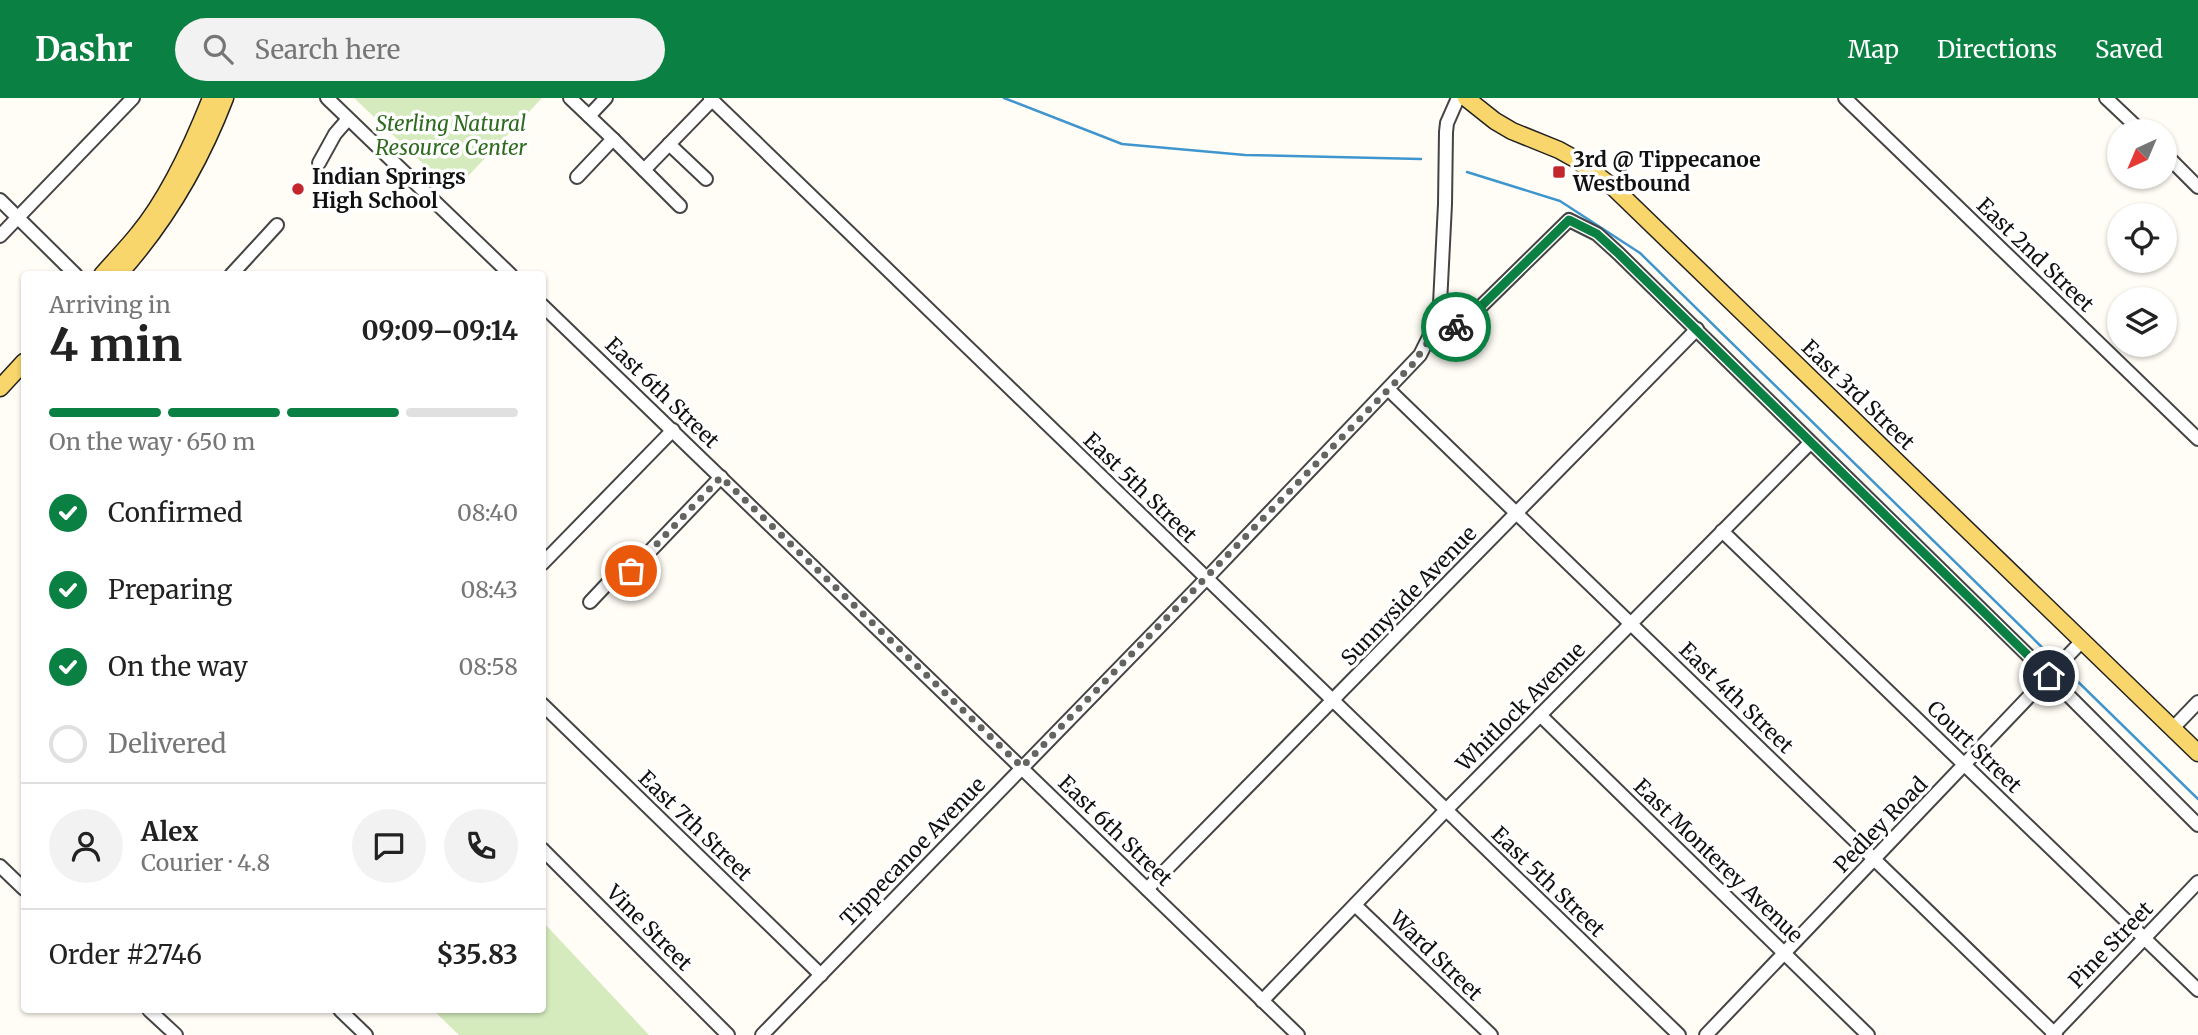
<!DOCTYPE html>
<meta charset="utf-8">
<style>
body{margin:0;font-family:Merriweather,serif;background:#f2f2f2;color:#222;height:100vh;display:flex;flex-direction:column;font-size:26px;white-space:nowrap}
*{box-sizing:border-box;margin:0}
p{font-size:23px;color:#767676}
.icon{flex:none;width:38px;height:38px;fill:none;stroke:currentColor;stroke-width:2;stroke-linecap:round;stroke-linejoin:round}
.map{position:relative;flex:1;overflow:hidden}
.panel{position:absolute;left:21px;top:173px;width:525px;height:742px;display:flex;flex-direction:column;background:#fff;border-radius:7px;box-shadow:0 2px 5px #0004}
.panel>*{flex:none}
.needle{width:46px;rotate:224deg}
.buttons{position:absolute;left:2107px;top:21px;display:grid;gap:14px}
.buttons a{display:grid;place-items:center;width:70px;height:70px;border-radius:50%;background:#fff;box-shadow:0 2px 5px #0004;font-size:35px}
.pin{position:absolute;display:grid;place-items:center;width:60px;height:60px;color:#fff;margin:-30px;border:4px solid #fff;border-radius:50%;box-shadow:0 2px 7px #0007}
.courier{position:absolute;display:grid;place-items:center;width:70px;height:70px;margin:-35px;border:5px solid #0b8043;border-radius:50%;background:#fff;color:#222;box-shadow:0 2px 9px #0007}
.headline em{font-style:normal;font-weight:700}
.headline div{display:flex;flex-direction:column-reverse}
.headline{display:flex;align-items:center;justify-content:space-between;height:119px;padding:0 28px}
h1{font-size:46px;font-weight:700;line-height:52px}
.bar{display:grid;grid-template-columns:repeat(4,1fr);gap:10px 7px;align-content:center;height:84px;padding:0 28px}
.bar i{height:9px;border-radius:5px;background:#e0e0e0}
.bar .selected{background:#0b8043}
.bar p{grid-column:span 4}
.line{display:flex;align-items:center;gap:18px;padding:0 28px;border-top:2px solid #e0e0e0}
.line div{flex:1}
.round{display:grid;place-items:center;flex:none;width:74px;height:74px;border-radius:37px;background:#f2f2f2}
ol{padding:0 28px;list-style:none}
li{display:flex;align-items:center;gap:21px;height:77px}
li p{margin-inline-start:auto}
li .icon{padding:7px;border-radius:50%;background:#0b8043;color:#fff;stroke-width:4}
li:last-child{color:#767676}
li i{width:38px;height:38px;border:4px solid #e0e0e0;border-radius:50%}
header{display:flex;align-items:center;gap:42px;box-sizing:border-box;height:98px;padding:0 35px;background:#0b8043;color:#fff}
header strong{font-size:33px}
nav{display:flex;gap:38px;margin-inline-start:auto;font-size:24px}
.search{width:490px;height:63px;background:#f2f2f2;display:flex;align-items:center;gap:18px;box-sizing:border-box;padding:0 24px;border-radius:38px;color:#767676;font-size:26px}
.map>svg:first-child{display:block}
.green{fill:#d5ebbd}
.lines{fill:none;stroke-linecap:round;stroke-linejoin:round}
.stream{stroke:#3f96cf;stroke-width:2.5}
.minor-casing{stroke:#444;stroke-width:16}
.major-casing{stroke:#222;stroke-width:19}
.minor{stroke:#fff;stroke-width:12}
.major{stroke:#f9d66b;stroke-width:16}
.done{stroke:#646461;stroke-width:7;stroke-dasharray:0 12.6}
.route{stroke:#0b8043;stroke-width:9}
.poi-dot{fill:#c4262e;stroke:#fff;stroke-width:2.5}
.labels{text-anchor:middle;stroke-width:7;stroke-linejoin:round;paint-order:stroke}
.park-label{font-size:21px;font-style:italic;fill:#2f6b1f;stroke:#fff}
.poi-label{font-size:21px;font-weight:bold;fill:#111;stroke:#fff;text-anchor:start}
.street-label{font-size:21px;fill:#111;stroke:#fff}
</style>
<header>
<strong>Dashr</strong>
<div class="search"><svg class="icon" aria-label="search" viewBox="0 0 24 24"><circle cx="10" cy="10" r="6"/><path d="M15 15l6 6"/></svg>Search here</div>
<nav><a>Map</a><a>Directions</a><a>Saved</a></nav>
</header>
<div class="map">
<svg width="2198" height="937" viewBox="0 0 2198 937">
<rect width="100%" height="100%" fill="#fffdf5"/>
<!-- green -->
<g class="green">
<path d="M354,0h188l-89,94z"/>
<path d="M543,824l106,113h-190l-26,-25h109z"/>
</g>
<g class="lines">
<!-- stream -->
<g class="stream">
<path d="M1004,0l118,46 123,11 176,4"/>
<path d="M1467,74l93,29 80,52 413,405"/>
<path d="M2068,574l130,127"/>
</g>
<!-- minor casing -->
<g class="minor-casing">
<g id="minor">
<path d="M327,0l184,177"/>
<path d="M570,0l43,41 -36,38"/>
<path d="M710,0l969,937"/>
<path d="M1845,0l353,341"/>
<path d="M2106,0l35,33"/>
<path d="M589,18l17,-18"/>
<path d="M613,41l67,67"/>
<path d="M669,46l37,35"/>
<path d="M2165,56l33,33"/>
<path d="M319,65l16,-29 13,-15"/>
<path d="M644,72l68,-70"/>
<path d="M0,102l76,75"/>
<path d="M0,138l133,-138"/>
<path d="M231,177l46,-50"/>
<path d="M542,207l756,730"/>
<path d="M1435,227l18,3 9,-3 107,-105 28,14 22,20 430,422 149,149"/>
<path d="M1389,292l667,645"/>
<path d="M1722,433l476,459"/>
<path d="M542,466l131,-134"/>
<path d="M590,504l35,-37 6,6 90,-94"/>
<path d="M542,606l279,271"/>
<path d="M1540,617l328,320"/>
<path d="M2173,630l25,-26"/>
<path d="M542,751l186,186"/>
<path d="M0,768l24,23"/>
<path d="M1147,791l550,-560"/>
<path d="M1355,807l136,130"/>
<path d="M1262,903l184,-191 364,-367"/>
<path d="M149,912l27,25"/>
<path d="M340,912l26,25"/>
<path d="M762,937l444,-456 214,-224 15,-30 5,-21 5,-100 1,-72 1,-9 11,-25"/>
<path d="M1706,937l376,-394"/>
<path d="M2052,937l146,-153"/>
</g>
</g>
<!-- major casing -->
<g class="major-casing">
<g id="major">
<path d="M1466,0l29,23 17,10 47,19 18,10 37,28 584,565"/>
<path d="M102,177c12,-14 25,-27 36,-41 30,-36 56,-93 73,-136"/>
<path d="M118,177c47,-52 82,-112 107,-177"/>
<path d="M0,290l24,-26"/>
</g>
</g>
<!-- minor -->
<use href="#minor" class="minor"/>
<!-- major -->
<use href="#major" class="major"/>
</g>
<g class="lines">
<!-- done -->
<path class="done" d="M631,473l90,-94 301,290 390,-402 16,-23 7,-17 11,3 10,-1"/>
<!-- route -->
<path class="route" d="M1456,229l6,-2 107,-105 28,14 22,20 430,422"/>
</g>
<!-- markers -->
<g class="poi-dot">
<rect x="1552" y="67" width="14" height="14" rx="3.5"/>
<circle cx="298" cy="91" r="7"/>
</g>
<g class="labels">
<!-- park labels -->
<g class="park-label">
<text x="451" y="33">Sterling Natural<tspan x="451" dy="24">Resource Center</tspan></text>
</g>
<!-- poi labels -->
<g class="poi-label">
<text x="1573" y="69">3rd @ Tippecanoe<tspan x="1573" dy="24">Westbound</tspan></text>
<text x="312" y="86">Indian Springs<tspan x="312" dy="24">High School</tspan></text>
</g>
<!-- street labels -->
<g class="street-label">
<text transform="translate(2035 157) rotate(44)" y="7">East 2nd Street</text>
<text transform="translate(662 295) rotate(44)" y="7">East 6th Street</text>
<text transform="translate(1858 297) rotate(44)" y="7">East 3rd Street</text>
<text transform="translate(1140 390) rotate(44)" y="7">East 5th Street</text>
<text transform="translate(1409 498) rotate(-46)" y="7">Sunnyside Avenue</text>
<text transform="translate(1736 600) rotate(44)" y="7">East 4th Street</text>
<text transform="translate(1521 609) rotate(-45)" y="7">Whitlock Avenue</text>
<text transform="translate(1974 649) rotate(44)" y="7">Court Street</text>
<text transform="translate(1881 727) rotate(-46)" y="7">Pedley Road</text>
<text transform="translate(695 728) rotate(44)" y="7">East 7th Street</text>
<text transform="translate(1115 733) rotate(44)" y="7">East 6th Street</text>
<text transform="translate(913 754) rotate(-46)" y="7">Tippecanoe Avenue</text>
<text transform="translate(1718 763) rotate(44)" y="7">East Monterey Avenue</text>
<text transform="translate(1548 784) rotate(44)" y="7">East 5th Street</text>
<text transform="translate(649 830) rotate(45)" y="7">Vine Street</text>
<text transform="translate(2111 847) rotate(-46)" y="7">Pine Street</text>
<text transform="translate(1436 858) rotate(44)" y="7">Ward Street</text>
</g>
</g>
</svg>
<div class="buttons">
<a><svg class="needle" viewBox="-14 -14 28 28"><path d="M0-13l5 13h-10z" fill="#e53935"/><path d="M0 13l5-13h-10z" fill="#767676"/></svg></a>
<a><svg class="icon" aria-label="locate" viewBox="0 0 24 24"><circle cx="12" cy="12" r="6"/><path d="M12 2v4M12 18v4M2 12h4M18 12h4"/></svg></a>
<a><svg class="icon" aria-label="layers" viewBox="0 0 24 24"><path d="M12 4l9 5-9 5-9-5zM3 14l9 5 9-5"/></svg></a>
</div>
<div class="pin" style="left:631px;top:473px;background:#ea580c"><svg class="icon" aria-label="bag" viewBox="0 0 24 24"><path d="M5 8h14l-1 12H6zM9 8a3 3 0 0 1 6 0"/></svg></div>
<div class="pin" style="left:2049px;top:578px;background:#1f2937"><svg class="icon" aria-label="home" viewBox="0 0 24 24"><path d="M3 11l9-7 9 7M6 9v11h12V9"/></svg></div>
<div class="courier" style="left:1456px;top:229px"><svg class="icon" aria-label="bike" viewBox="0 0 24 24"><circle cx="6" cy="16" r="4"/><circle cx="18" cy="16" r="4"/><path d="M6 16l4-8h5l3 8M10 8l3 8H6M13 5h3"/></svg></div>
<section class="panel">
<div class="headline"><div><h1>4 min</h1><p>Arriving in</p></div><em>09:09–09:14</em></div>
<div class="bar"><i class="selected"></i><i class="selected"></i><i class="selected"></i><i></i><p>On the way · 650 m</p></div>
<ol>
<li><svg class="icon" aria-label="check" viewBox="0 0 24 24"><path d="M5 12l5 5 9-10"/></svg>Confirmed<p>08:40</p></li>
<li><svg class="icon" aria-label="check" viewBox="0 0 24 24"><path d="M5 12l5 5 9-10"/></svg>Preparing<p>08:43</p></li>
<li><svg class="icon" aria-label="check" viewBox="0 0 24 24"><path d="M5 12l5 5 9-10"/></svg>On the way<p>08:58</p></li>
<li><i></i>Delivered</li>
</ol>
<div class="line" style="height:126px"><a class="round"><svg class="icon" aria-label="person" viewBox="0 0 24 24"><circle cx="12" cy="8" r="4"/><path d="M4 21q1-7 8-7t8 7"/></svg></a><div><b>Alex</b><p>Courier · 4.8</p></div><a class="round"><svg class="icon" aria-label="chat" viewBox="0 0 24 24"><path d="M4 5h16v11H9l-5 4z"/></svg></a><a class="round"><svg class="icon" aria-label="phone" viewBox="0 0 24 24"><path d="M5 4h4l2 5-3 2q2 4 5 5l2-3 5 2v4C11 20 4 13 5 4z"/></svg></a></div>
<div class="line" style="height:91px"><div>Order #2746</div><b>$35.83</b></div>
</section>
</div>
